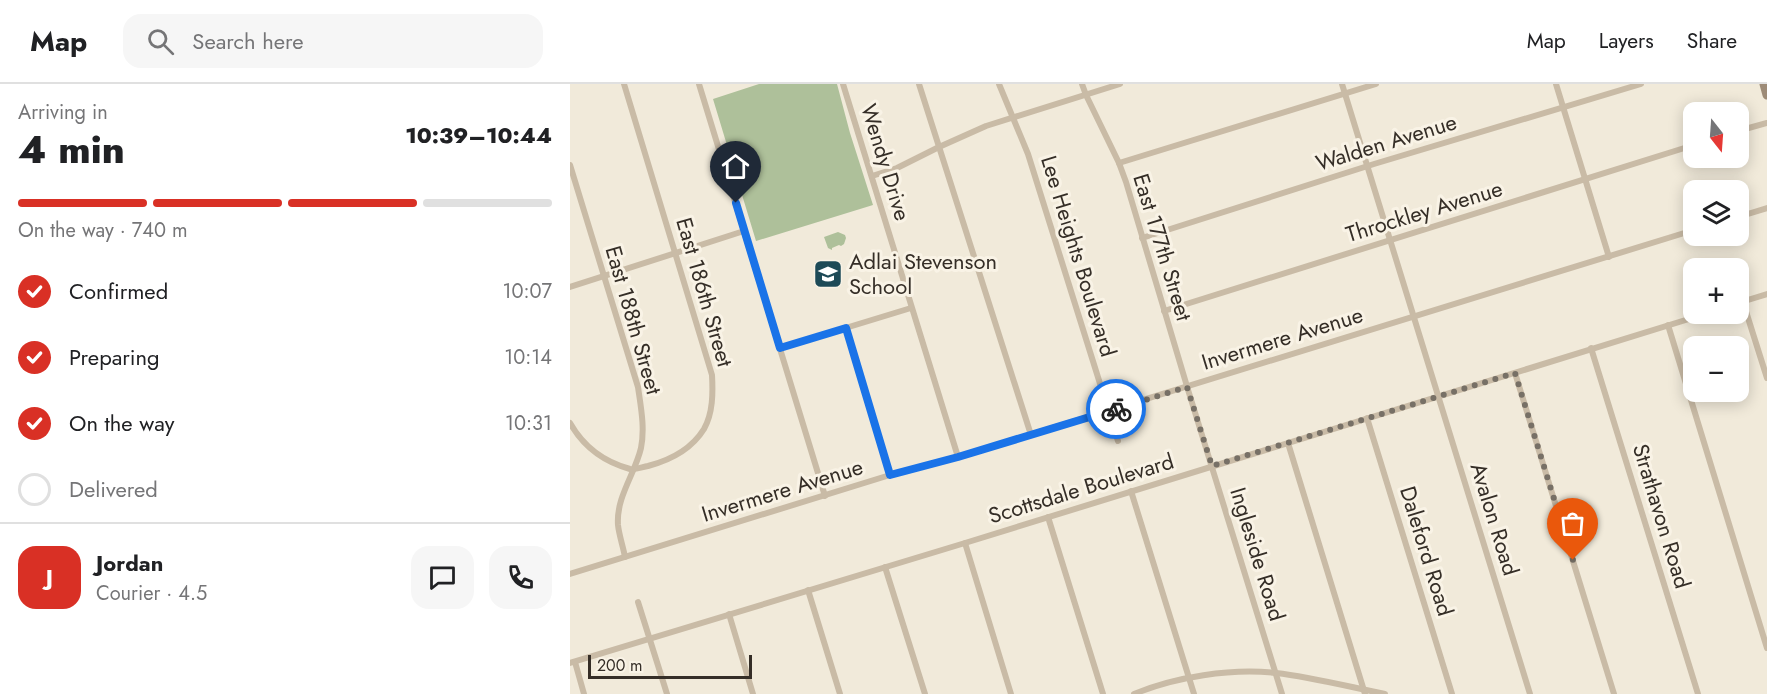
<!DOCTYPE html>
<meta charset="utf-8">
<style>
body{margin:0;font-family:Jost,sans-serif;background:#f6f6f6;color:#202124;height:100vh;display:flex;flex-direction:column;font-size:22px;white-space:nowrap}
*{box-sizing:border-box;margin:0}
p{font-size:20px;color:#757577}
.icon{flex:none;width:33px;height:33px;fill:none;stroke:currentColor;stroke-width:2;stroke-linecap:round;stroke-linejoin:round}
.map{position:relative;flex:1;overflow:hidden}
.panel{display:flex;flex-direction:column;background:#fff;width:570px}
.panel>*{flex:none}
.needle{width:39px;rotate:163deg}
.buttons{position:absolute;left:1113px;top:18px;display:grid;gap:12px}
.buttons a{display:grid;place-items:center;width:66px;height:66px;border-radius:12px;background:#fff;box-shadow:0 3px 15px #0003;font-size:30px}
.scale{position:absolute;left:18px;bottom:15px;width:164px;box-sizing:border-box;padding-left:6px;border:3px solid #352e27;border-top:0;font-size:16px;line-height:21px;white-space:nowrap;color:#352e27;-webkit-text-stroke:4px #f9f3e6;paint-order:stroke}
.pin{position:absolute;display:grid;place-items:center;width:51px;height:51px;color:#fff;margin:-62px -26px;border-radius:50% 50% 50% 0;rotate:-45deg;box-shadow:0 0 6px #0007}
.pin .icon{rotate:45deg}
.courier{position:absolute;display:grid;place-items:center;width:60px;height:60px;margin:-30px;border:4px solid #1a73e8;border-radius:50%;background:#fff;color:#222;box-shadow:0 2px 8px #0007}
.head em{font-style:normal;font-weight:800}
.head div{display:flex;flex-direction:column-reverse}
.head{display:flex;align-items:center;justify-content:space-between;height:102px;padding:0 18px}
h1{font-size:39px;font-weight:800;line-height:45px}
.bar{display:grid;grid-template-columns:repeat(4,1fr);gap:9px 6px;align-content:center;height:72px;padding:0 18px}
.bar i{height:8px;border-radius:4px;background:#e0e0e0}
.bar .selected{background:#d93025}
.bar p{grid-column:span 4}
.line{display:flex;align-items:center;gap:15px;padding:0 18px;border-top:2px solid #e0e0e0}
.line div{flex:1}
.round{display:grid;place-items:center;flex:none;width:63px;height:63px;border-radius:18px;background:#f6f6f6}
ol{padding:0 18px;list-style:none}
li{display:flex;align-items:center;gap:18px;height:66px}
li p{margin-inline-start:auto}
li .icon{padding:6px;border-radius:50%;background:#d93025;color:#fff;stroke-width:4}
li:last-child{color:#757577}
li i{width:33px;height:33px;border:3px solid #e0e0e0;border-radius:50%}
header{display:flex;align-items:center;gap:36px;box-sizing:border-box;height:84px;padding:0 30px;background:#fff;border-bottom:2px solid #e0e0e0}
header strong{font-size:28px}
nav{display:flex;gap:33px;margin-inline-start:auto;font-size:21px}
.search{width:420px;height:54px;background:#f6f6f6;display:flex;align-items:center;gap:15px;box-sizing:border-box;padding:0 21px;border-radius:18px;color:#757577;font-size:22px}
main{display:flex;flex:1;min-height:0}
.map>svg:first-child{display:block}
.green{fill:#aec09a}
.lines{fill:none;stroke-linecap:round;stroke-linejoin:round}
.street{stroke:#c9bba6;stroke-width:6}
.secondary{stroke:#9d8b77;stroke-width:9}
.done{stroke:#777066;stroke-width:6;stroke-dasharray:0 10.8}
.route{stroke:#1a73e8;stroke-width:8}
.labels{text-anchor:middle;stroke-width:6;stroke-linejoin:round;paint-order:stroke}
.street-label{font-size:22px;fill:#352e27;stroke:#f9f3e6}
.poi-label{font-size:22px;fill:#352e27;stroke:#f9f3e6;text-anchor:start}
</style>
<header>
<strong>Map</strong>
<div class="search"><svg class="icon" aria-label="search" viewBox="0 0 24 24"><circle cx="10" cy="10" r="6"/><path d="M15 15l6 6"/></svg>Search here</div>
<nav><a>Map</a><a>Layers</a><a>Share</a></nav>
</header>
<main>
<section class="panel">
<div class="head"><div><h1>4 min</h1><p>Arriving in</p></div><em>10:39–10:44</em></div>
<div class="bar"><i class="selected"></i><i class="selected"></i><i class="selected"></i><i></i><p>On the way · 740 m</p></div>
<ol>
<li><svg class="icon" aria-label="check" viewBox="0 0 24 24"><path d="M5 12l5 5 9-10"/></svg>Confirmed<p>10:07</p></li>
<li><svg class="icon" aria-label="check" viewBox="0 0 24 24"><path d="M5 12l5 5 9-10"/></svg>Preparing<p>10:14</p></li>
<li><svg class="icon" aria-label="check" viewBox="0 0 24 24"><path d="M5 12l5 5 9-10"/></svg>On the way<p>10:31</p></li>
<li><i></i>Delivered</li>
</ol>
<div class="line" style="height:108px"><b class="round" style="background:#d93025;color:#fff">J</b><div><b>Jordan</b><p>Courier · 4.5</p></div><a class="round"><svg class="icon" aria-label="chat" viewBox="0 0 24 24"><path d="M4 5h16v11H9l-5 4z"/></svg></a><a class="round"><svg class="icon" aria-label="phone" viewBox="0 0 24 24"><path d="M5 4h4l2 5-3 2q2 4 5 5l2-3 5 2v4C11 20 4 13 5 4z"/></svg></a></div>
</section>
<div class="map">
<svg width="1197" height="610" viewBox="0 0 1197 610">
<rect width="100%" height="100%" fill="#f1eada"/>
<!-- green -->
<g class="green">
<path d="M189,0h78l13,49 23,72 -117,36 -43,-142z"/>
<path d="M268,148l7,3 1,3 -2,6 -3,2 -2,-1 -7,3v2l-4,-2 -4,-11z"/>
</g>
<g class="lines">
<!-- street -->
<g class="street">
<path d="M129,0l126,412"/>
<path d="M273,0l115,373"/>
<path d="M349,0l112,351"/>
<path d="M429,0l29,70 90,287"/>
<path d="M512,0l4,11 33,68 7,19 63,211 93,301"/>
<path d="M772,0l188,610"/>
<path d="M986,0l53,173"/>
<path d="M1168,47l29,-8"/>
<path d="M549,79l257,-79"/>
<path d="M0,81l68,222c3,21 7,41 3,61 -6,26 -25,49 -23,77 1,10 5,21 7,32"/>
<path d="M302,92l25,-8 42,-21 47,-21 134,-42"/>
<path d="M1168,133l29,-9"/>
<path d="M572,154l232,-74 267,-80"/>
<path d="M0,203l174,-56"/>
<path d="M1173,218l24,76"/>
<path d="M1168,219l29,-9"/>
<path d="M594,227l530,-166"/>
<path d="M1098,241l99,323"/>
<path d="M276,244l44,147"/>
<path d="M210,264l131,-40"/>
<path d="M1021,264l107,346"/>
<path d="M945,289l99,321"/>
<path d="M797,334l85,276"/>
<path d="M0,339c13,23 34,39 60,46 6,1 12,-2 18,-3 23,-6 43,-16 56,-37 9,-16 9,-36 8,-54l-88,-291"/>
<path d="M718,359l77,251"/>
<path d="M561,407l63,203"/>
<path d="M478,433l55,177"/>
<path d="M395,459l46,151"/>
<path d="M315,483l40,127"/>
<path d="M0,490l320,-99 68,-18 736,-227"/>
<path d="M238,506l32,104"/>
<path d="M68,518l29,92"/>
<path d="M159,530l24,80"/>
<path d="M5,578l9,32"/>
<path d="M0,579l395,-120 740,-229"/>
<path d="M564,610c41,-17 97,-26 142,-21 35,4 74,14 109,21"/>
</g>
<!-- secondary -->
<path class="secondary" d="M1194,0l3,11"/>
</g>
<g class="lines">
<!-- done -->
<path class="done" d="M546,325l71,-22 25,79 303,-93 58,187"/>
<!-- route -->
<path class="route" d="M166,119l44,145 66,-20 44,147 68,-18 158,-48"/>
</g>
<!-- icons -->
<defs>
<g id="school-square" transform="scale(1.5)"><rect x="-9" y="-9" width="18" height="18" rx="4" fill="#1d4a57" stroke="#f9f3e6"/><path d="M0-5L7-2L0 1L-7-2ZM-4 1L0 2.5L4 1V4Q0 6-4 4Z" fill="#fff"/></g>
</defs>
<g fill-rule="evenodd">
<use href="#school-square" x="258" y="190"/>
</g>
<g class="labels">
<!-- street labels -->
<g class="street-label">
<text transform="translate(816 58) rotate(-17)" y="8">Walden Avenue</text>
<text transform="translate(316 78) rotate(73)" y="8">Wendy Drive</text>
<text transform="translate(854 127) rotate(-17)" y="8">Throckley Avenue</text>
<text transform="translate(593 163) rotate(73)" y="8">East 177th Street</text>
<text transform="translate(509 172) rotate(73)" y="8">Lee Heights Boulevard</text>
<text transform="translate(135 208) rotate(74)" y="8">East 186th Street</text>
<text transform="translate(64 236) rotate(74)" y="8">East 188th Street</text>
<text transform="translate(712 254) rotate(-17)" y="8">Invermere Avenue</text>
<text transform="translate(511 404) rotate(-17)" y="8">Scottsdale Boulevard</text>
<text transform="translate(212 406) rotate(-17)" y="8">Invermere Avenue</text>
<text transform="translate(1092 432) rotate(73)" y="8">Strathavon Road</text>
<text transform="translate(925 435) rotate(73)" y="8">Avalon Road</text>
<text transform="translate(857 467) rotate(73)" y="8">Daleford Road</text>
<text transform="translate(688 470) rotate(73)" y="8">Ingleside Road</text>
</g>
<!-- poi labels -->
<g class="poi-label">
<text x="279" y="185">Adlai Stevenson<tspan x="279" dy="25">School</tspan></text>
</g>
</g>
</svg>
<div class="buttons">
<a><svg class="needle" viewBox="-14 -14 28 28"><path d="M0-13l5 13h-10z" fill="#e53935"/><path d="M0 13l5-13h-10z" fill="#757577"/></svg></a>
<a><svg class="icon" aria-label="layers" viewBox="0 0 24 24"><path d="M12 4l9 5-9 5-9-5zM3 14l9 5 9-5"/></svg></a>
<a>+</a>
<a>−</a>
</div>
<div class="scale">200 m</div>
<div class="pin" style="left:1003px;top:476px;background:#ea580c"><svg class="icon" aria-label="bag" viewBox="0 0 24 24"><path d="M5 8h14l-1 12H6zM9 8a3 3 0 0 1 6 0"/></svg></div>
<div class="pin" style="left:166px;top:119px;background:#1f2937"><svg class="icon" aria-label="home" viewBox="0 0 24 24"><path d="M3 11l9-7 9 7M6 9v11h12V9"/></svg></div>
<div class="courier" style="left:546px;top:325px"><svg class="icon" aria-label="bike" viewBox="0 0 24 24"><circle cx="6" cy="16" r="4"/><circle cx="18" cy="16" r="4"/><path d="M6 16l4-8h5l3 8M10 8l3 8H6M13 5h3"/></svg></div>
</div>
</main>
